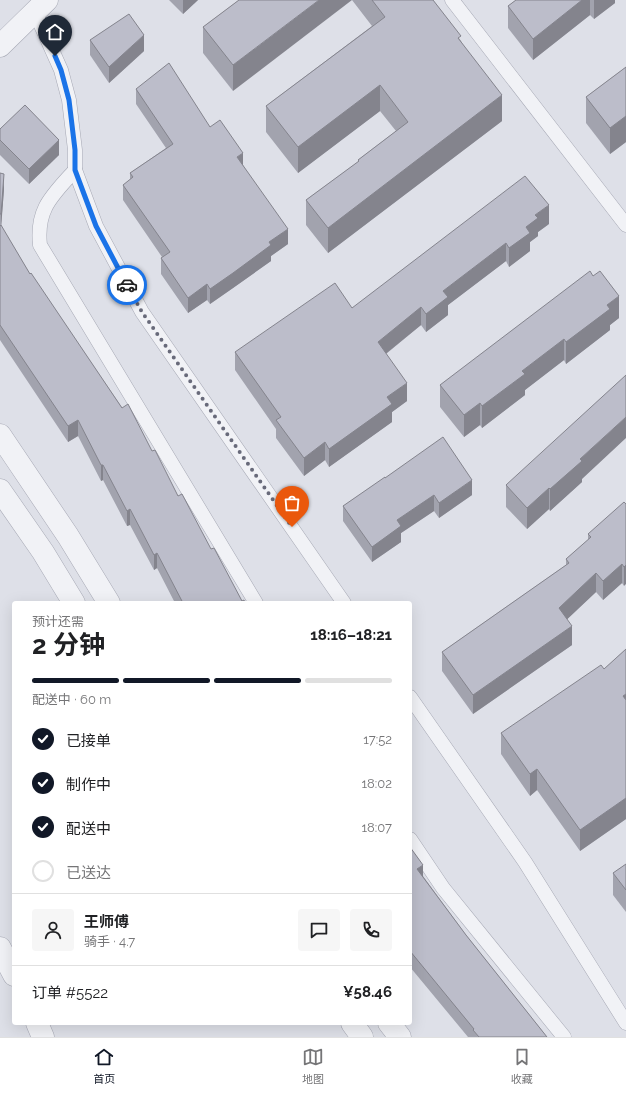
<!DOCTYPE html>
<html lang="zh">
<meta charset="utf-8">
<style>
body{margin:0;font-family:Raleway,"Noto Sans SC",sans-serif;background:#f6f6f6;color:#202124;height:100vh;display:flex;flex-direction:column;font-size:15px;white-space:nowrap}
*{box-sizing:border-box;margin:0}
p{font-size:13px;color:#757577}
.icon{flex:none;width:22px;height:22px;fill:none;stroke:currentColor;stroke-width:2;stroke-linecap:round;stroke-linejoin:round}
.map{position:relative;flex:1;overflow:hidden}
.panel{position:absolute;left:12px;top:601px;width:400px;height:424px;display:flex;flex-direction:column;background:#fff;border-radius:4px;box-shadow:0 4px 16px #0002}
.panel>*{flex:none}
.pin{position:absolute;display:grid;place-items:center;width:34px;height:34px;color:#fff;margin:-41px -17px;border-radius:50% 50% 50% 0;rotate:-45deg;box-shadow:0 0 4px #0007}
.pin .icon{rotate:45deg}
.courier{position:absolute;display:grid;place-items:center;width:40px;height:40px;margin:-20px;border:3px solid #1a73e8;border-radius:50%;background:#fff;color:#222;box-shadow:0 1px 5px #0007}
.headline em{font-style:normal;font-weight:700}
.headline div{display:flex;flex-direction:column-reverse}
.headline{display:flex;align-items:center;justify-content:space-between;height:68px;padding:0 20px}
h1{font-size:26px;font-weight:700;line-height:30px}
.bar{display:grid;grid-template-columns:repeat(4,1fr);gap:6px 4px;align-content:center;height:48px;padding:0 20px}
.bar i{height:5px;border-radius:3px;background:#e0e0e0}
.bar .active{background:#111827}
.bar p{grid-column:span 4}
.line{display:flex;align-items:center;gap:10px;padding:0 20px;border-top:1px solid #e0e0e0}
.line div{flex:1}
.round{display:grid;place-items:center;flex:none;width:42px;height:42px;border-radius:4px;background:#f6f6f6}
ol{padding:0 20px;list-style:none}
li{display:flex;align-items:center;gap:12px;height:44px}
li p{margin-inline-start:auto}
li .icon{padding:4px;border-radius:50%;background:#111827;color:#fff;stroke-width:4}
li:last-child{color:#757577}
li i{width:22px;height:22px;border:2px solid #e0e0e0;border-radius:50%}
.dock{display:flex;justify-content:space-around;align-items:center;height:56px;border-top:1px solid #e0e0e0;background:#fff;font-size:11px;color:#757577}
.dock a{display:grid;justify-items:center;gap:2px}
.dock .active{color:#111827}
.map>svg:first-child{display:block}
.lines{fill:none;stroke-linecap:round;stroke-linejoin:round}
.service-casing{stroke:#a7a9b5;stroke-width:15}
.minor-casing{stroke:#a7a9b5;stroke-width:23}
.tertiary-casing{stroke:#a7a9b5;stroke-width:23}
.service{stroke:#f1f2f6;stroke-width:14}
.minor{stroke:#f1f2f6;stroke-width:22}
.tertiary{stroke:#f1f2f6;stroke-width:22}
.wall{fill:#a2a3ae}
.shaded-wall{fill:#84848d}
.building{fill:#bcbdca;stroke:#84848d}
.done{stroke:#686a7a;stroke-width:4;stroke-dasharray:0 7.2}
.route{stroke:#1a73e8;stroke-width:5}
</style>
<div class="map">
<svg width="626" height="1037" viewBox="0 0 626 1037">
<rect width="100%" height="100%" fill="#dee0e8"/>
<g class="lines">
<!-- service casing -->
<g class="service-casing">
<g id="service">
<path d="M452,0l174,225"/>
<path d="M35,12l26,58 8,30 6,50v20l21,56 46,86 202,291"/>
<path d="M75,170c-22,25 -39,38 -35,75l216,358"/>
<path d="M410,697l115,165 101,161"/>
<path d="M410,839l33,49 121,149"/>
</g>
</g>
<!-- minor casing -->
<g class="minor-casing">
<g id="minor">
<path d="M0,948l14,27"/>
<path d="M37,1023l6,14"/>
</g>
</g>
<!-- tertiary casing -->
<g class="tertiary-casing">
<g id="tertiary">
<path d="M0,46l47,-46"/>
<path d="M0,435l68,101 41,67"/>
<path d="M0,490l43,62 31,51"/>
<path d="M352,1023l10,14"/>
<path d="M389,1023l11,14"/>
</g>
</g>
<!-- service -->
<use href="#service" class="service"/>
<!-- minor -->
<use href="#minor" class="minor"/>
<!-- tertiary -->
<use href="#tertiary" class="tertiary"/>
</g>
<!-- wall -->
<g class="wall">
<path d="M169,0h29l-15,14z"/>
<path d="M239,0l-6,91 -30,-38v-26z"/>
<path d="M352,0h81l28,41 41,80 -174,132 -22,-28v-25l52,-38v-2l38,-29 -16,-20 -82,62 -32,-41v-26l106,-80z"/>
<path d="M516,0h99v3l-21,16 -4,-4 -57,45 -25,-32v-22z"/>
<path d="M90,40l54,11 -35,32 -19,-28z"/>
<path d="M626,67v75l-16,12 -24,-31v-26z"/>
<path d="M136,89l74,38 33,38 45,79 -17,12v5l-38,27 -23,16 -3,-4 -19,13 -27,-39v-16l1,-1 -39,-57v-15l7,-5v-7l36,-25 -30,-44z"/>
<path d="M0,129l59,26 -30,29 -29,-29z"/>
<path d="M0,173l4,16 -3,37 29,48 122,177 26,45 64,105 3,2h-70l-18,-35 -3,2 -24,-45 -3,1 -24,-46 -2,1 -23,-45 -10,6 -68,-102z"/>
<path d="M549,224l-11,8v4l-8,6v9l-21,16 -3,-6 -58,44v10l-22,17 -5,-7 -35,29 21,47 -15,11v10l-63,45 -4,-7 -21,16 -28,-38v-9l-41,-59v-18l117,-44z"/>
<path d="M593,276l26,42 -9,7v5l-44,34 -2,-4 -39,30v5l-43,33 -2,-3 -16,12 -24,-30v-22z"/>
<path d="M385,478l87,17 -33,23 -5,-7 -33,22v9l-29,20 -29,-41v-15z"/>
<path d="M582,479v3l-32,29 -1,-2 -22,20 -21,-22v-22z"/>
<path d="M626,504l-2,82 -2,-3 -19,17 -7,-8 -29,27 5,26 -99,69 -31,-43v-19l124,-87v-6l22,-19v-6z"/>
<path d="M626,649v170l-46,32 -43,-61 -7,6 -29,-42v-21l103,-64z"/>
<path d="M410,847l13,29 43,59 81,102h-79l-58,-70z"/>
<path d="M626,864v48l-13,-17v-22z"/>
</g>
<!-- shaded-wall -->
<g class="shaded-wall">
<path d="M183,0h15l-15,14z"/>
<path d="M319,0h33l-119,91v-26z"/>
<path d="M582,0h8v15l-57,45v-21z"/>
<path d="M594,0h21v3l-21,16z"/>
<path d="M144,35v16l-35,32v-16z"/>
<path d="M380,85v26l-82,62v-26z"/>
<path d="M502,95v26l-174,132v-25z"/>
<path d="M626,116v26l-16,12v-26z"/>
<path d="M59,140v15l-30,29v-15z"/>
<path d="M243,153v15l-6,-11z"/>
<path d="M4,174v15l-3,40v-15z"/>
<path d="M549,205v19l-11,8v4l-8,6v9l-21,16v-19l26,-33z"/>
<path d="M288,229v15l-17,12v5l-38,27 -23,16v-15l59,-47z"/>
<path d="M506,243v18l-58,44v10l-22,17v-18l17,-23z"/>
<path d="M207,284v16l-19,13v-15z"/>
<path d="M619,296v22l-9,7v5l-44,34v-22l41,-37z"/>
<path d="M421,307v18l-43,35v-18z"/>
<path d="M564,339v21l-39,30v5l-43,33v-22l40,-35z"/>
<path d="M407,383v18l-15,11v10l-63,45v-18l58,-52z"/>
<path d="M480,403v22l-16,12v-22z"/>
<path d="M626,417v21l-44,41v3l-32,29v-22l30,-30z"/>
<path d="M78,420v16l-10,6v-16z"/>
<path d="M325,442v18l-21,16v-18z"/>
<path d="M101,465h2v15l-2,1z"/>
<path d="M472,480v15l-33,23v-15z"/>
<path d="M549,488v21l-22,20v-21z"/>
<path d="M434,495v16l-33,22v9l-29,20v-15l25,-27z"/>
<path d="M130,509v16l-3,1v-15z"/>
<path d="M157,553v15l-3,2v-15z"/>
<path d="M622,564v19l-19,17v-19z"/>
<path d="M626,565v19l-2,2v-19z"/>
<path d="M596,573v19l-37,35v-19z"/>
<path d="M572,626v19l-99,69v-19z"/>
<path d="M626,694v22l-3,-20z"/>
<path d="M537,769v21l-7,6v-22z"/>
<path d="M626,798v21l-46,32v-21z"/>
<path d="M423,865v16l-6,-12z"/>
</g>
<!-- building -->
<g class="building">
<path d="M239,0h80l-86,65 -30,-38z"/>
<path d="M372,0h61l28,36 -3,2 44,57 -174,133 -22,-28 53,-39 -1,-1 50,-38 -28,-37 -82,62 -32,-41 119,-89z"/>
<path d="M516,0h66l-49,39 -25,-33z"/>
<path d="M129,14l15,21 -35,32 -19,-27z"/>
<path d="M169,63l41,64 10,-7 23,33 -6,4 51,72 -19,13 2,3 -38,28 -23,16 -3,-5 -19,14 -27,-40 9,-6 -47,-67 10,-8 -3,-4 43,-29 -37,-55z"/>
<path d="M626,67v49l-16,12 -24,-31z"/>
<path d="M25,105l34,35 -30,29 -29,-29v-11z"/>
<path d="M0,173l4,1 -3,40h-1z"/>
<path d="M525,176l24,29 -14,10 3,3 -12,9 4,6 -21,15 -3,-5 -63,48 5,6 -22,17 -5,-7 -43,35 29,41 -20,14 5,7 -63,45 -4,-7 -21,16 -28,-38 5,-3 -46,-65 100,-69 17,25z"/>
<path d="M1,225l29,49 1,-1 91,135 6,-4 24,47 3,-1 23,46 4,-2 29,55 3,-1 28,53 2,-1 1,3h-62l-26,-50 -3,2 -24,-46 -3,2 -24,-46h-2l-23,-45 -10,6 -68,-101v-99z"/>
<path d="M590,271l3,5 7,-5 19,25 -12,9 3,4 -44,33 -2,-3 -42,32 3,3 -43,32 -2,-3 -16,12 -24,-30z"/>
<path d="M626,375v42l-46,42 2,2 -32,28 -1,-1 -22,20 -21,-23z"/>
<path d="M443,437l29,43 -33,23 -5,-8 -37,25 4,6 -29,21 -29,-41 42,-29v1z"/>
<path d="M624,502l2,2v61l-2,2 -2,-3 -19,17 -7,-8 -37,35 13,18 -99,69 -31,-43 127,-89 -3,-4 25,-22 -3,-3z"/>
<path d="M626,649v45l-3,2 3,4v98l-46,32 -43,-61 -7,5 -29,-41 100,-68 3,4z"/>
<path d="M410,847l13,18 -6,4 49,66 81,102h-68l-6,-7 1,-1 -64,-78z"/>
<path d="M626,864v26l-13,-17z"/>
</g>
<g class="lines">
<!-- done -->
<path class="done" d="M127,285l15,27 150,215"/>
<!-- route -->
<path class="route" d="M55,56l6,14 8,30 6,50v20l21,56 31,59"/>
</g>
</svg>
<div class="pin" style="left:292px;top:527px;background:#ea580c"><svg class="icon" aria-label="bag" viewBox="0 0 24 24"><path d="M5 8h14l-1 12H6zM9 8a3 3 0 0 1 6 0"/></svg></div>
<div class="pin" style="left:55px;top:56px;background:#1f2937"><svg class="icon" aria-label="home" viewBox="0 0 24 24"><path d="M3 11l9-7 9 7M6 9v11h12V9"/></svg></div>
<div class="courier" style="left:127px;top:285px"><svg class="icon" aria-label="car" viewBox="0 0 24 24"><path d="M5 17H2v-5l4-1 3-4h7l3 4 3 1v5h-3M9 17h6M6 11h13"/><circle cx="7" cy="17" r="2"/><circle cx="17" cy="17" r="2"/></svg></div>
<section class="panel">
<div class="headline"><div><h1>2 分钟</h1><p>预计还需</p></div><em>18:16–18:21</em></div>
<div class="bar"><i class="active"></i><i class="active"></i><i class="active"></i><i></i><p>配送中 · 60 m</p></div>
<ol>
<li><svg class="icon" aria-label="check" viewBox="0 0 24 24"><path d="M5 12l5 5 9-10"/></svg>已接单<p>17:52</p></li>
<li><svg class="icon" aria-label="check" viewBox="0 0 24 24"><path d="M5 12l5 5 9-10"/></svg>制作中<p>18:02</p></li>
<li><svg class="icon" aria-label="check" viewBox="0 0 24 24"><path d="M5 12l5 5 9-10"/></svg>配送中<p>18:07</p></li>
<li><i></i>已送达</li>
</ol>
<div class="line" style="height:72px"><a class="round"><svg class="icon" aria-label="person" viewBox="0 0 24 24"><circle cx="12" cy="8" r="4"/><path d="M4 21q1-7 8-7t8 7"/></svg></a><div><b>王师傅</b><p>骑手 · 4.7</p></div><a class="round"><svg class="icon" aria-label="chat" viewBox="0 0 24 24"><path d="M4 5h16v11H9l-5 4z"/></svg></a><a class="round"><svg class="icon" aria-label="phone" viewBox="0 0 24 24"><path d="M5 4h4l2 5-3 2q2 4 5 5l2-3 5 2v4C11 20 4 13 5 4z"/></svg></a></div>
<div class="line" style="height:52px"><div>订单 #5522</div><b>¥58.46</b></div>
</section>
</div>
<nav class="dock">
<a class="active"><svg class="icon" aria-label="home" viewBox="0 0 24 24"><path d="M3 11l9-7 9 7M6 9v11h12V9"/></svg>首页</a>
<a><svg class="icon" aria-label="map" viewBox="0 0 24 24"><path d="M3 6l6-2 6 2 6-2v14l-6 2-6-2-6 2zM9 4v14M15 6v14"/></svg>地图</a>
<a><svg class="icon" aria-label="saved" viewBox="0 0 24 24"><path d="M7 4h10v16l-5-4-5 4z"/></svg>收藏</a>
</nav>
